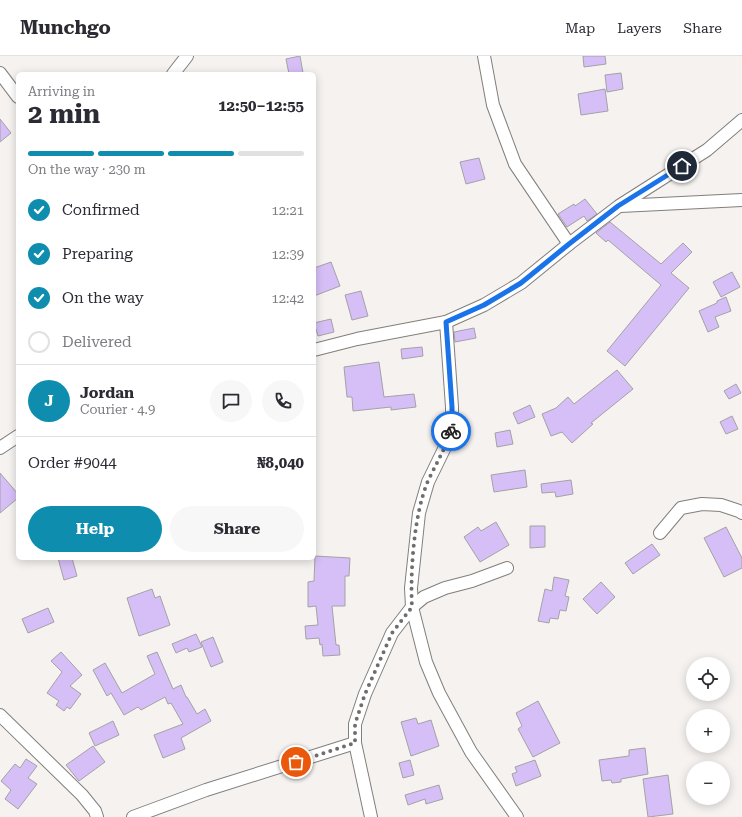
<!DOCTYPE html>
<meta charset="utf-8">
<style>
body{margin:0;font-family:"Roboto Serif",serif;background:#f7f7f7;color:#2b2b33;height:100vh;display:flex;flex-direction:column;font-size:15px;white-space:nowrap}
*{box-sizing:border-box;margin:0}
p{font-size:13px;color:#7c7c81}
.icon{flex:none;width:22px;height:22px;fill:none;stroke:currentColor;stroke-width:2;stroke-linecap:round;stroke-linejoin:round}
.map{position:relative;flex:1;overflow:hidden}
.details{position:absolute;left:16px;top:16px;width:300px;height:488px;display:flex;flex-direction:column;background:#fff;border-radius:6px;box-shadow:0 2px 10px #0003}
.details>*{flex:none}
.buttons{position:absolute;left:686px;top:601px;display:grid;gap:8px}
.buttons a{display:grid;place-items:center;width:44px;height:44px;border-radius:50%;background:#fff;box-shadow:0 2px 10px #0003;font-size:20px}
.pin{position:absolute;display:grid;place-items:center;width:34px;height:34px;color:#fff;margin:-17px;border:2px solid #fff;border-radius:50%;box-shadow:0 1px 4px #0007}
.courier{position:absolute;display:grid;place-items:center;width:40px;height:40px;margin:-20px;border:3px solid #1a73e8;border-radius:50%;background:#fff;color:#222;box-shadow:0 1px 5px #0007}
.overview em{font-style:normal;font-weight:700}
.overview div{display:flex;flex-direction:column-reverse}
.overview{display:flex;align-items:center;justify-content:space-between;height:68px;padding:0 12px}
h1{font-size:26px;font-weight:700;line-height:30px}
.bar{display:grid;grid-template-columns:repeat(4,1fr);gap:6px 4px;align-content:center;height:48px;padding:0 12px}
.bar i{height:5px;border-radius:3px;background:#e1e1e2}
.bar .current{background:#0e8dae}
.bar p{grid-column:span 4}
.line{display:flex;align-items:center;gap:10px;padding:0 12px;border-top:1px solid #e1e1e2}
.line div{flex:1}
.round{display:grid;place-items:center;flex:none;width:42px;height:42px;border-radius:21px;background:#f7f7f7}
ol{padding:0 12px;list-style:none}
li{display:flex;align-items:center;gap:12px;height:44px}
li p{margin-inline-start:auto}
li .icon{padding:4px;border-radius:50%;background:#0e8dae;color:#fff;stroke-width:4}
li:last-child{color:#7c7c81}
li i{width:22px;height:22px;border:2px solid #e1e1e2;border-radius:50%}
.cta{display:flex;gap:8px;margin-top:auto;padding:8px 12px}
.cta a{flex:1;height:46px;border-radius:24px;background:#0e8dae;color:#fff;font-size:16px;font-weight:700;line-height:46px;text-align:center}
.cta a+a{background:#f7f7f7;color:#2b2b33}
header{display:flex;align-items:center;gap:24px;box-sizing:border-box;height:56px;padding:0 20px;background:#fff;border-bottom:1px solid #e1e1e2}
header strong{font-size:19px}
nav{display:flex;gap:22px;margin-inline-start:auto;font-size:14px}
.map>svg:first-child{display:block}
.building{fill:#d6bff7;stroke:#a3a2a5}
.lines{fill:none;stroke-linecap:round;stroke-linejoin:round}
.minor-casing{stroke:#817f7d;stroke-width:14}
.minor{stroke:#fff;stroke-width:12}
.done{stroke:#706e6d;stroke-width:4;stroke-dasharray:0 7.2}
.route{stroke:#1a73e8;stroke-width:5}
</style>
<header>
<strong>Munchgo</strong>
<nav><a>Map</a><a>Layers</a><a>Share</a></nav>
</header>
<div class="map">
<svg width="742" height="761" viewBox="0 0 742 761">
<rect width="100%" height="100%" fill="#f5f2f0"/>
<!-- building -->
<g class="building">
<path d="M300,0l3,17 -14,1 -3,-15z"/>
<path d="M583,0h22l1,8 -22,3z"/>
<path d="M621,17l2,16 -16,3 -2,-17z"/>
<path d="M605,33l3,22 -27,4 -3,-21z"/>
<path d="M0,63l11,14 -11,9z"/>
<path d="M479,102l6,21 -19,5 -6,-22z"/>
<path d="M585,143l12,15 -10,7 -3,-5 -17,11 -9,-13 16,-10 1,2z"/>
<path d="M610,166l51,42 22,-21 9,9 -21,21 18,15 -64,78 -18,-15 54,-66 -53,-45 -2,2 -10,-9z"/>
<path d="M331,206l9,24 -26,10v-28z"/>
<path d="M732,216l8,15 -19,10 -8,-15z"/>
<path d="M361,235l7,25 -16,4 -7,-25z"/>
<path d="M726,241l5,14 -16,6 4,10 -11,5 -9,-21 18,-8v-2z"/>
<path d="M331,263l3,13 -16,4 -4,-13z"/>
<path d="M474,272l2,10 -21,4 -1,-10z"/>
<path d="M422,291l1,9 -21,3 -1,-10z"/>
<path d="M379,306l5,35 30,-3 2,13 -25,3v-3l-38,4 -1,-14h-5l-3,-30z"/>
<path d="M617,314l16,19 -42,34 2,1 -21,19 -10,-11 -11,4 -9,-22 14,-6 12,-11 6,7z"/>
<path d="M736,328l5,9 -12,6 -5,-8z"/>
<path d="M530,349l5,12 -17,7 -5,-11z"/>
<path d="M732,360l6,13 -12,5 -6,-12z"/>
<path d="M510,374l3,14 -16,3 -2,-14z"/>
<path d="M525,414l2,17 -33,5 -3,-17z"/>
<path d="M0,417l18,21v4l-18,15z"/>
<path d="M571,424l2,14 -17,3 -1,-5 -13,1 -1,-9z"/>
<path d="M496,466l13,23 -29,17 -16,-25 14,-10 3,4z"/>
<path d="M530,470h15v21l-15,1z"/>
<path d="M726,471l16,31v10l-18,9 -20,-39z"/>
<path d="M652,488l8,11 -27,19 -8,-11z"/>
<path d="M315,500l35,2 -1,18h-4v30h-13l4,39h3l1,10 -17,1 -1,-12 -2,1 -1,-7 -13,1 -1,-13 13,-1 -2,-19 -8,1v-25l6,-1z"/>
<path d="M58,502h14l5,18 -13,4z"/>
<path d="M554,521l15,3 -4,16 4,1 -3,14 -6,-1 -2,9 -8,-1 -1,5 -11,-2 7,-32 7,2z"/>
<path d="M601,526l14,15 -18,17 -14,-15z"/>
<path d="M152,533l3,9 5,-2 10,29 -31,11 -12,-38z"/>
<path d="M48,552l6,14 -26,11 -6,-14z"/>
<path d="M196,578l6,13 -13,5 -2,-4 -11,5 -4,-9z"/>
<path d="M213,581l10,25 -12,5 -10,-25z"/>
<path d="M61,596l21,23 -12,11 11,8 -11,15 -3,-2 -3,4 -8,-6 3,-4 -12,-8 15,-21 -11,-11z"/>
<path d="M157,596l16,37 8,-4 5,12h1l10,17 8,-5 6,12 -30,17 4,11 -22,9 -9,-23 29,-11 -12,-21 -3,1 -3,-7 -24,13 -3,-3 -14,8 -13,-22 -4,3 -14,-26 12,-7 17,30 33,-19 -8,-18z"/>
<path d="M538,645l22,42 -27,14 -15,-28 4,-3 -6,-13z"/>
<path d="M416,662l2,6 13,-4 8,26 -28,10 -10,-34z"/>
<path d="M113,665l6,14 -24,11 -6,-13z"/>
<path d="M93,690l12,16 -26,19 -13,-16z"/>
<path d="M645,692l3,26 -27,5v3l-9,1 -1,-3 -9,1 -3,-21 30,-4v-6z"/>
<path d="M26,703l11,7 -9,12 9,6 -19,25 -13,-10 6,-9 -10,-9 14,-17 5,4z"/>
<path d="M410,704l4,15 -11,3 -4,-15z"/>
<path d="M535,704l6,16 -25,10 -4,-12 5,-2 -2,-5z"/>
<path d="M668,719l5,39 -25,3 -5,-38z"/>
<path d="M439,729l4,14 -17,5 -1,-5 -17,6 -3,-10z"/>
</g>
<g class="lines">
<!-- minor casing -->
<g class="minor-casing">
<g id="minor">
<path d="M484,0l9,49 22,59 54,80"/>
<path d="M0,17l18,24"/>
<path d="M173,18l14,-18"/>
<path d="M620,150l122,-6"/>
<path d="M446,266l6,85v20l-5,16 -19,39 -9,31 -8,75 1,19 14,55 13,31 32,59 46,65"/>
<path d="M314,294l43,-11 89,-17 38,-17 37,-22 48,-39 50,-38 88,-56 35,-30"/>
<path d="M0,392l18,-12"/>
<path d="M660,477l21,-25 21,-4 19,1 18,6 3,2"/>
<path d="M0,659l82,80 13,16 2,6"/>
<path d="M133,761l73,-27 149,-47"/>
<path d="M371,761l-16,-74v-19l10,-30 27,-61 20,-26 12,-10 21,-9 27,-7 35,-13"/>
</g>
</g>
<!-- minor -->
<use href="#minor" class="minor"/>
</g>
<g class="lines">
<!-- done -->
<path class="done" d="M296,706l59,-19v-19l10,-30 27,-61 20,-26c-2,-36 2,-93 16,-126 8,-17 17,-32 23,-50"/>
<!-- route -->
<path class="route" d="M451,375l1,-5v-19l-6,-85 38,-17 37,-22 48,-39 49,-38 64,-40"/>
</g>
</svg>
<div class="buttons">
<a><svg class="icon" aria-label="locate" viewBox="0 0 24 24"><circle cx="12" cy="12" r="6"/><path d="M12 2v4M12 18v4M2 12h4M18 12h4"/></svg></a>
<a>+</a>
<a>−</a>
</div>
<div class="pin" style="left:296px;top:706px;background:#ea580c"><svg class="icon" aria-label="bag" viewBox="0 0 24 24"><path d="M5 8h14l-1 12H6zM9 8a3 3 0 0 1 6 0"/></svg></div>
<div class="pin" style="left:682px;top:110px;background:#1f2937"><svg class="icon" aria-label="home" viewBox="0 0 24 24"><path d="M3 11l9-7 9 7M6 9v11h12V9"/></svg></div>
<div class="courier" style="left:451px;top:375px"><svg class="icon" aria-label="bike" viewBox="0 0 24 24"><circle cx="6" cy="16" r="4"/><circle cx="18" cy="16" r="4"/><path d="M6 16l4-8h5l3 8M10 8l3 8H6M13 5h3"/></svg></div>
<section class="details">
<div class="overview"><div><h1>2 min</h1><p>Arriving in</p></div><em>12:50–12:55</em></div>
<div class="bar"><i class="current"></i><i class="current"></i><i class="current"></i><i></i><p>On the way · 230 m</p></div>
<ol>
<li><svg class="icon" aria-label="check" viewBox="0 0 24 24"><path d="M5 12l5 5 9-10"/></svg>Confirmed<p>12:21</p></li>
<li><svg class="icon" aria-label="check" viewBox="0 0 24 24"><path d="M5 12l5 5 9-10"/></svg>Preparing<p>12:39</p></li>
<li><svg class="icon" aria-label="check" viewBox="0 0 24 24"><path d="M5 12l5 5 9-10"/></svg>On the way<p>12:42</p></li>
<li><i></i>Delivered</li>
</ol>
<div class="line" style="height:72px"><b class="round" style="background:#0e8dae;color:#fff">J</b><div><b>Jordan</b><p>Courier · 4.9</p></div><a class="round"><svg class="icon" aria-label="chat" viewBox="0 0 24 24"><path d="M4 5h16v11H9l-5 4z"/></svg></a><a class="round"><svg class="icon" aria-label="phone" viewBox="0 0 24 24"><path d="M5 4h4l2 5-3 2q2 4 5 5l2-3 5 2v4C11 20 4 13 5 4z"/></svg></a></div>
<div class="line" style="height:52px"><div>Order #9044</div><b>₦8,040</b></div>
<div class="cta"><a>Help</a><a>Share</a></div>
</section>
</div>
